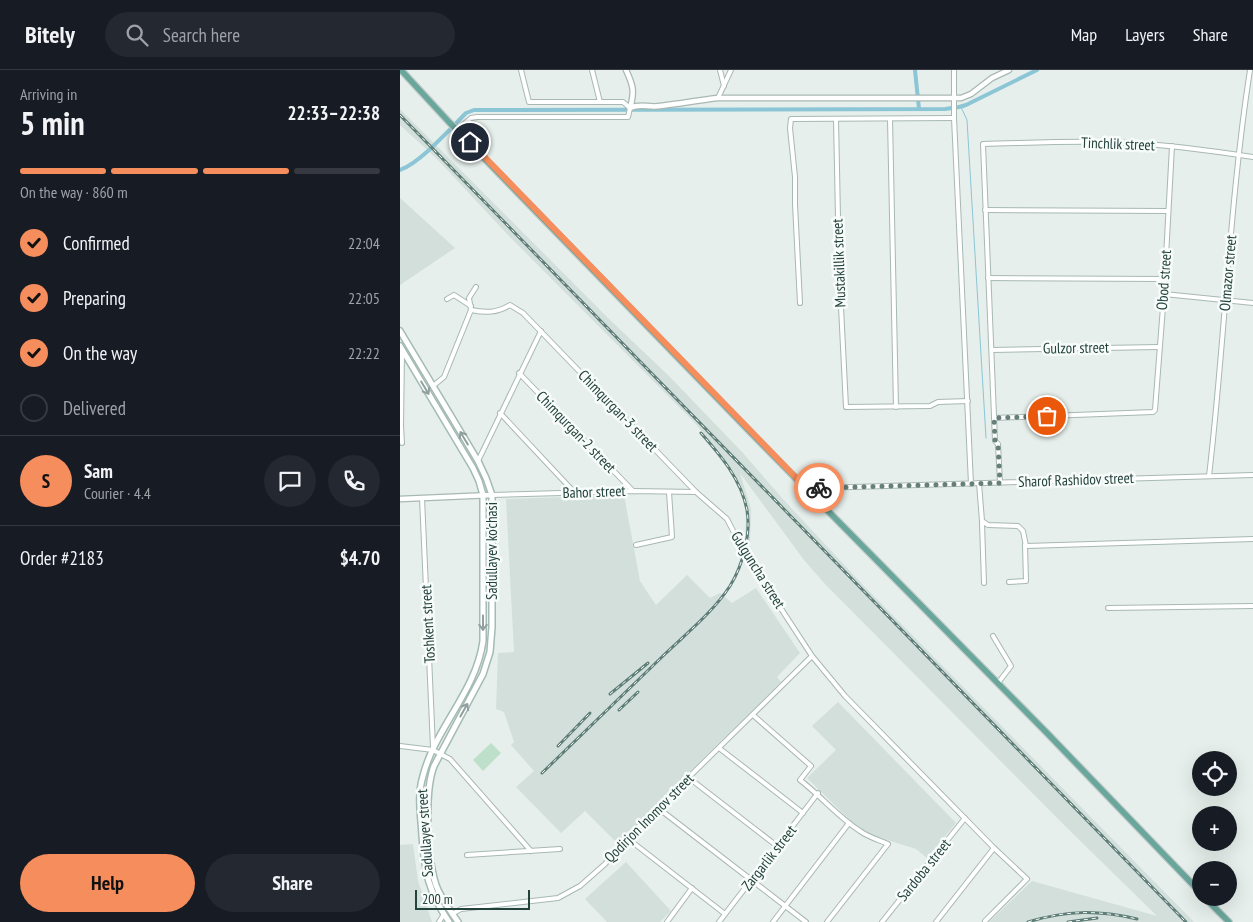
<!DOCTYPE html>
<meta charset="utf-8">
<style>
body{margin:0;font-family:"PT Sans Narrow",sans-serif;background:#242831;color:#f1f3f6;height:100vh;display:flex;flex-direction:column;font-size:19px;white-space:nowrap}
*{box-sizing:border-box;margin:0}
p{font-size:16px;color:#9ea1a6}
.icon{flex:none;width:28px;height:28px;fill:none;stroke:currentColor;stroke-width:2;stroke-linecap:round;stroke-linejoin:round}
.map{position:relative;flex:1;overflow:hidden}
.panel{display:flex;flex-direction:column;background:#171b24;width:400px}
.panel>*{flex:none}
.controls{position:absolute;left:792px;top:681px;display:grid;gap:10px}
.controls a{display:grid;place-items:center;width:45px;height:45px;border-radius:50%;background:#171b24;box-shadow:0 5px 20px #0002;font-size:25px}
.scale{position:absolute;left:15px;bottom:12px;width:115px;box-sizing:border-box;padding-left:5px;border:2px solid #23423c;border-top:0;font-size:14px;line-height:18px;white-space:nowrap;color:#23423c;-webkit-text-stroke:4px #f7fbf9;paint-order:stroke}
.pin{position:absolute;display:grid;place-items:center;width:42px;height:42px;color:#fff;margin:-21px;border:2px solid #fff;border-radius:50%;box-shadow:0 1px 5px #0007}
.courier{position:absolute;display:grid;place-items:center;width:50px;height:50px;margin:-25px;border:4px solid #f68d5c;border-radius:50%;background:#fff;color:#222;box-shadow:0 1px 6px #0007}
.summary em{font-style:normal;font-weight:800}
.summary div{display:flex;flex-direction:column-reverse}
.summary{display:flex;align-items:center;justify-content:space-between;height:85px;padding:0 20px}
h1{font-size:32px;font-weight:800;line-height:38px}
.bar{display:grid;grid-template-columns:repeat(4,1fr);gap:8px 5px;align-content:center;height:60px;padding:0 20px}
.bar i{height:6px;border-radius:4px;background:#363941}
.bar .active{background:#f68d5c}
.bar p{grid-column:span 4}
.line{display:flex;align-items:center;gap:12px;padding:0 20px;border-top:1px solid #363941}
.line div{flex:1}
.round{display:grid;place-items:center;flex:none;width:52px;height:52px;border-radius:26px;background:#242831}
ol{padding:0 20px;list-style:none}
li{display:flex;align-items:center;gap:15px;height:55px}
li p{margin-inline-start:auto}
li .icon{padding:5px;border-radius:50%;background:#f68d5c;color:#111;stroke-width:4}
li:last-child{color:#9ea1a6}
li i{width:28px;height:28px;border:2px solid #363941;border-radius:50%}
.cta{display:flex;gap:10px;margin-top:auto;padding:10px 20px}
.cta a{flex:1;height:58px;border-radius:30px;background:#f68d5c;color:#111;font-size:20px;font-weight:800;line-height:58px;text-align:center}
.cta a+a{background:#242831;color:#f1f3f6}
header{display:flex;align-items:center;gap:30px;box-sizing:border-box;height:70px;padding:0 25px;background:#171b24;border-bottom:1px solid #363941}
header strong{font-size:24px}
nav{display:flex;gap:28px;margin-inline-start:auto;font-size:18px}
.search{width:350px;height:45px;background:#242831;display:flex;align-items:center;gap:12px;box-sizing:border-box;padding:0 18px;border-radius:28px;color:#9ea1a6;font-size:19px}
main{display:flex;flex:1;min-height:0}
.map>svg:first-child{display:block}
.built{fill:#d3dfdb}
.green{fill:#bee0ca}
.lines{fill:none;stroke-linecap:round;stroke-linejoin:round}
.stream{stroke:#8cc5d5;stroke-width:1}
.canal{stroke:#8cc5d5;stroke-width:4}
.minor-casing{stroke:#a8b8b3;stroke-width:6}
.tertiary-casing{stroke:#a8b8b3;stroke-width:7}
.secondary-casing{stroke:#a3bbb4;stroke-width:8}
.primary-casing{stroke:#c1cac8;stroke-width:8}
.minor{stroke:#fff;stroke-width:4}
.tertiary{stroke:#fff;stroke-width:4.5}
.secondary{stroke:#fff;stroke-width:5}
.primary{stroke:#69a69b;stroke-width:5.5}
.rail-casing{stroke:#5e7d77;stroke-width:3}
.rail{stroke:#f7fbf9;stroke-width:1;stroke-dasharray:4;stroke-linecap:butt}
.oneway{stroke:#91a09e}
.done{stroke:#677f79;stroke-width:5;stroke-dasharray:0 9}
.route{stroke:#f68d5c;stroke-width:6}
.labels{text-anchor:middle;stroke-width:5;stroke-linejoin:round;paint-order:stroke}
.street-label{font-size:15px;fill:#23423c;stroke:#f7fbf9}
</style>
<header>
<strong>Bitely</strong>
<div class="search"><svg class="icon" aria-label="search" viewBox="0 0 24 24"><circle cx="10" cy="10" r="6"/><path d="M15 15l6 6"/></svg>Search here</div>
<nav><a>Map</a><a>Layers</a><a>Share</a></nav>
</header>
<main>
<section class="panel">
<div class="summary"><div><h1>5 min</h1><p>Arriving in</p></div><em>22:33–22:38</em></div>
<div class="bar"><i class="active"></i><i class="active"></i><i class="active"></i><i></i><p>On the way · 860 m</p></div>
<ol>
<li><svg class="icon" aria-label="check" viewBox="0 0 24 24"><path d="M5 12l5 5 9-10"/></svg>Confirmed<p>22:04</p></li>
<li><svg class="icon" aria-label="check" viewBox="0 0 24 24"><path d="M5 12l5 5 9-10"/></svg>Preparing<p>22:05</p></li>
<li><svg class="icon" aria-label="check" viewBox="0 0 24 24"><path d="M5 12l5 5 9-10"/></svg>On the way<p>22:22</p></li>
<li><i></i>Delivered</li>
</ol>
<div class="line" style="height:90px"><b class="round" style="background:#f68d5c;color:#111">S</b><div><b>Sam</b><p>Courier · 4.4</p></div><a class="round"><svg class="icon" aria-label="chat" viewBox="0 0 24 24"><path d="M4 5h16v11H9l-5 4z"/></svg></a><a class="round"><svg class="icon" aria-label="phone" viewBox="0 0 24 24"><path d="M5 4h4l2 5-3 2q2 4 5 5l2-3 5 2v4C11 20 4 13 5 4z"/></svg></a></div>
<div class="line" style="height:65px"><div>Order #2183</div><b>$4.70</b></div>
<div class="cta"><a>Help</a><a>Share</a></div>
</section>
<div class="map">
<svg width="853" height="852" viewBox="0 0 853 852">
<rect width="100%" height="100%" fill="#e6efeb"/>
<!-- built -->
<g class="built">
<path d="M0,39l207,208 62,59 74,77 39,45 80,86 332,338h-205l43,-41 125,35 -92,-90 -241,-243 -20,-23 -64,-87 11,36 -1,36 -5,-2 1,-24 -1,-12 -5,-17 -8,-20 -23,-30 -14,-17 -187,-188 -71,-76 -37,-34z"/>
<path d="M0,128l55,50 -55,37z"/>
<path d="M224,425l16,86 16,24 31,-30 23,23 10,-5 12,10 24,-15 44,65 -23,24 4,5 -164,161 -32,-32 -24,22 -45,-46 18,-16 -23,-26 3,-3 -10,-30 -8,-3 2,-56 16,-1 -8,-153z"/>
<path d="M438,632l118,121 -29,35 -11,-9 -54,-17 -55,-54 29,-28 -24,-24z"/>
<path d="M13,774l5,37 14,41h-32v-77z"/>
<path d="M226,792l45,49 -11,11h-53l-22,-23z"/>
</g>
<!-- green -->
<path class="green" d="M91,673l10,10 -18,18 -10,-11z"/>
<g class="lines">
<!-- stream -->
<path class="stream" d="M561,37l6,13 19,318"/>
<!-- canal -->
<g class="canal">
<path d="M515,0l4,39"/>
<path d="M0,100c21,-8 49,-40 66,-57l8,-3 471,-1 14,-2 7,-2 71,-35"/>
</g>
<!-- minor casing -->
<g class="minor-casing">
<g id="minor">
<path d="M192,0l8,32"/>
<path d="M320,0l4,16"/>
<path d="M554,0v48l17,366"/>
<path d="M318,28l13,-28"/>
<path d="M436,49l3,148 7,140 84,-1 8,-4 30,-1"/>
<path d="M490,49l6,288"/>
<path d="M57,60l14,-12 6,-1h151l2,-9 -7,-6h-94l-8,-32"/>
<path d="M585,140l183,1"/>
<path d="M588,208l176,1"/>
<path d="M764,224l89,9"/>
<path d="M47,229l7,-4 17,11"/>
<path d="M400,233l-5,-99v-27l-5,-49 1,-9 163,-1"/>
<path d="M71,240c15,3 26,3 39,-5l13,8 173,179 31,27 17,33 68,104 33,40 149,152 33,31 -42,42"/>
<path d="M592,280l167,-3"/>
<path d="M119,303l114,118"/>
<path d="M33,316l11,-9 27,-67 -2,-12 7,-11"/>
<path d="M100,343l75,80"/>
<path d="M594,348l159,-6 2,-2 9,-116 8,-148"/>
<path d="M0,356h1l1,-74"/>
<path d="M1,356l1,17"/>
<path d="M78,391l63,-130"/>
<path d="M809,406c16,-135 20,-271 41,-406"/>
<path d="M579,413l3,38 6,4 30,1 5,5 3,15 227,-7"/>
<path d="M600,413l-2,-39 -3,-3 -12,-297c49,-1 99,-4 149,-1 40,2 81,8 121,14"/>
<path d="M409,421l11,-3 433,-13"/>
<path d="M92,425l141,-4 63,1"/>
<path d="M22,428l11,249"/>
<path d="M582,453l2,60"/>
<path d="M236,475l36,-8 -3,-45"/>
<path d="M609,512l17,-1 -1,-36"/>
<path d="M708,538l145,-2"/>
<path d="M593,566l18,30 -13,17"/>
<path d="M353,645l58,51 -11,14c21,16 38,37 60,51 8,6 19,9 28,13l-61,78"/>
<path d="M0,676l33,4 17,9 81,92"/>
<path d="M319,678l84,65"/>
<path d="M289,708l88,68"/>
<path d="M258,738l148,114"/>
<path d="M227,768l98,76"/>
<path d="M67,785l93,-6"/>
<path d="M52,844l9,-5 97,-11 22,-12 25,-22 22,-26 185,-182"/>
<path d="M39,852l5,-8"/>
<path d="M267,852l25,-34"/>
<path d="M319,852l99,-129"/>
<path d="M373,852l76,-99"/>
<path d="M482,852l83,-104"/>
<path d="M536,852l58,-74"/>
</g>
</g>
<!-- tertiary casing -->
<g class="tertiary-casing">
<g id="tertiary">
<path d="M226,0c7,15 9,21 4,38"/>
<path d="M230,38c11,-5 19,0 30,-2 20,-2 39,-6 58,-8h243l10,-4 21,-16 17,-8"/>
<path d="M0,429l92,-4"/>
</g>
</g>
<!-- secondary casing -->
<g class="secondary-casing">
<g id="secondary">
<path d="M0,261l78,130 8,17 6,17v132l-2,25 -7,22 -49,92c-10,26 -7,92 2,119 5,14 14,25 22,37"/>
<path d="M0,276l73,122 6,13 4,14v146c-7,51 -48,87 -60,135 -6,19 -2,40 -1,60 3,37 6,55 27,86"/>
</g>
</g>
<!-- primary casing -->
<g class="primary-casing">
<g id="primary">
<path d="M1,0l48,52 311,320 287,291 154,160"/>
<path d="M805,828l24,24"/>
</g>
</g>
<!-- minor -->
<use href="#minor" class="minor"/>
<!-- tertiary -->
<use href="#tertiary" class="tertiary"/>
<!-- secondary -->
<use href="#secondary" class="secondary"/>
<!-- primary -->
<use href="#primary" class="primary"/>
<!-- rail casing -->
<g class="rail-casing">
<g id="rail">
<path d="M0,45l786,807"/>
<path d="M210,624l38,-31"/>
<path d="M219,640l19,-18"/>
<path d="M158,676l32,-33"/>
<path d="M142,703c41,-40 82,-79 123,-119 22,-21 48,-42 65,-68 13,-21 21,-52 17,-76 -6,-31 -26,-54 -46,-77"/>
<path d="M628,852c39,-12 70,-12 109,-3"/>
<path d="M668,852l29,-4"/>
</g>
</g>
<!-- rail -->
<use href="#rail" class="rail"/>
</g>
<!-- one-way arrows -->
<defs><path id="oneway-shaft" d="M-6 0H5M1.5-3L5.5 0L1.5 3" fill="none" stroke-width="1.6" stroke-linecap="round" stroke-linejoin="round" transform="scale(1.25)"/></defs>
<g class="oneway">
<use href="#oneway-shaft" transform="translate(25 318) rotate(59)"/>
<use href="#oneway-shaft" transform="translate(64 368) rotate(-121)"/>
<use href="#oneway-shaft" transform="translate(83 553) rotate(90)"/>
<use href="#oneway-shaft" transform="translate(64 640) rotate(-61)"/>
</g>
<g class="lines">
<!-- done -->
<path class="done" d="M419,418l181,-5 -2,-39 -3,-4 -1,-22 53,-2"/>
<!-- route -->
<path class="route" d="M70,72l339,349 10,-3"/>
</g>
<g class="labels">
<!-- street labels -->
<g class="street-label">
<text transform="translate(718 74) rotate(2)" y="5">Tinchlik street</text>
<text transform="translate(439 193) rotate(-92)" y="5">Mustakillik street</text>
<text transform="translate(828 203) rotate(-85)" y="5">Olmazor street</text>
<text transform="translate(764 210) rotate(-86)" y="5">Obod street</text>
<text transform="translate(676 278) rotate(-1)" y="5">Gulzor street</text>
<text transform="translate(218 341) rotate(46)" y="5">Chimqurgan-3 street</text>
<text transform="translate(176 362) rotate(46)" y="5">Chimqurgan-2 street</text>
<text transform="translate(676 410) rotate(-2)" y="5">Sharof Rashidov street</text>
<text transform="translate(194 422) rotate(-2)" y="5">Bahor street</text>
<text transform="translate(92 481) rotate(-90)" y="5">Sadullayev ko'chasi</text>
<text transform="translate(358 500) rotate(58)" y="5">Gulguncha street</text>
<text transform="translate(28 554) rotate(-93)" y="5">Toshkent street</text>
<text transform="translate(249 748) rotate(-45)" y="5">Qodirjon Inomov street</text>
<text transform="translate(25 763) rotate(-94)" y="5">Sadullayev street</text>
<text transform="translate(369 788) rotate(-52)" y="5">Zargarlik street</text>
<text transform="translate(524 800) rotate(-51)" y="5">Sardoba street</text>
</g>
</g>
</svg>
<div class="controls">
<a><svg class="icon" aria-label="locate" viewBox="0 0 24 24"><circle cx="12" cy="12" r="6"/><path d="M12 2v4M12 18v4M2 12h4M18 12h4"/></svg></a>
<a>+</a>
<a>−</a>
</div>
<div class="scale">200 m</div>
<div class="pin" style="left:647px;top:346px;background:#ea580c"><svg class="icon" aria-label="bag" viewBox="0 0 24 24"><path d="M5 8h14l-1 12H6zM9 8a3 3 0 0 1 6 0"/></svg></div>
<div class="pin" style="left:70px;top:72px;background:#1f2937"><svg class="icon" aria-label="home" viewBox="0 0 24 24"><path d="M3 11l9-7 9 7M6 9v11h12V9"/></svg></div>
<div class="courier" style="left:419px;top:418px"><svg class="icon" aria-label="bike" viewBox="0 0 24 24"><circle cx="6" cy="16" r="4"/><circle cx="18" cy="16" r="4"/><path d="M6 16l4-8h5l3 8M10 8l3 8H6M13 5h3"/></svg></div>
</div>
</main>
